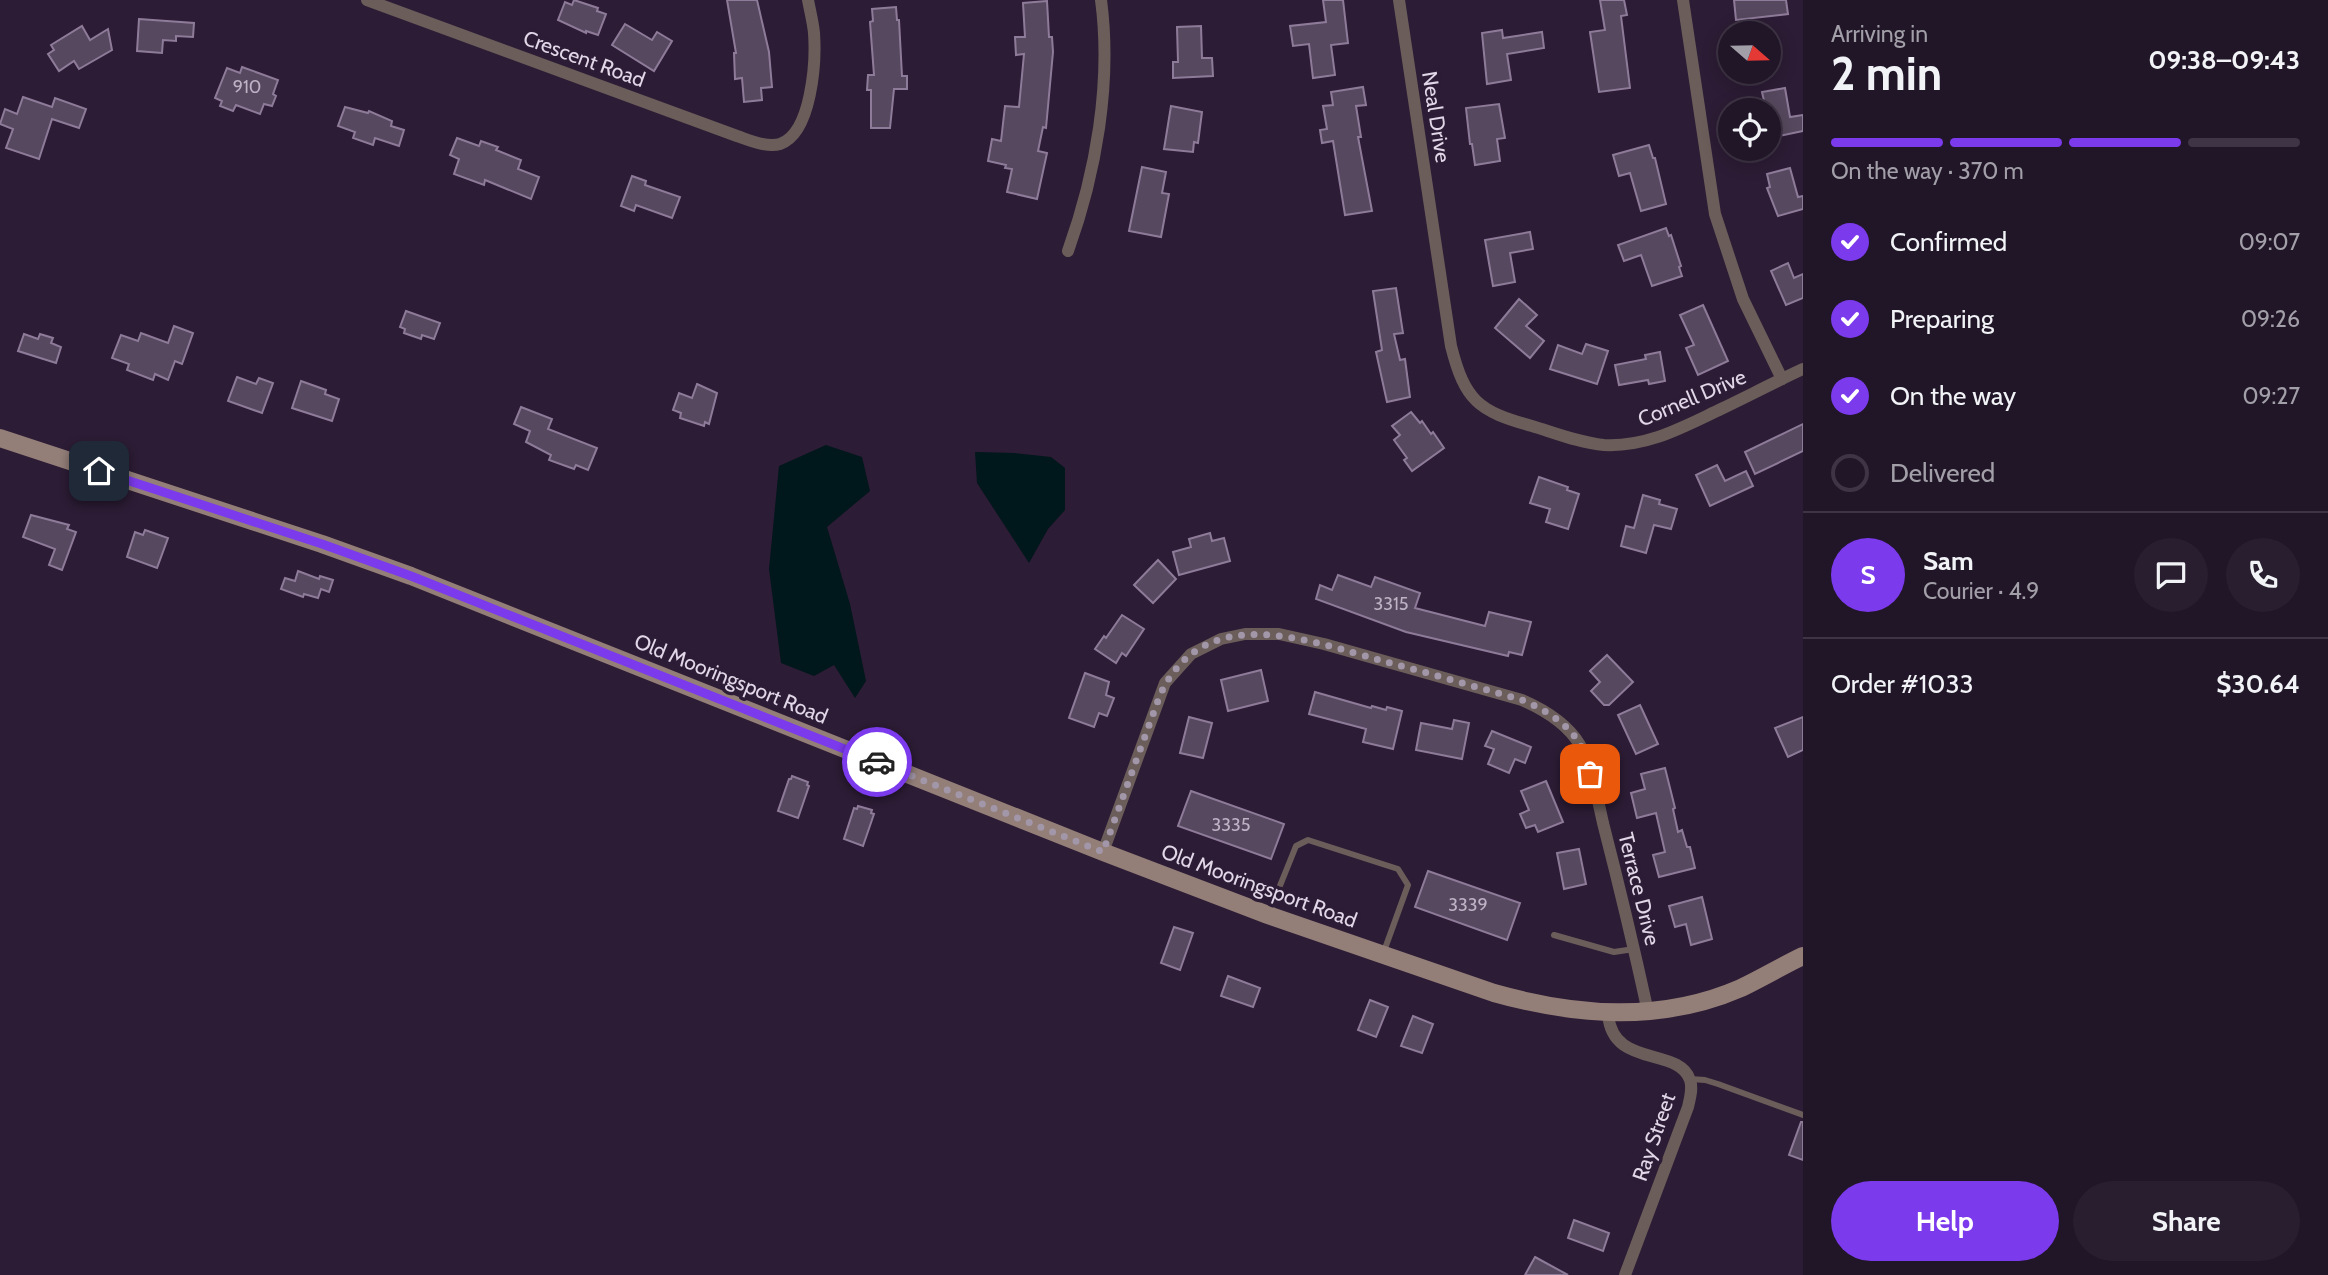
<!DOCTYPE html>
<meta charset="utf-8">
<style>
body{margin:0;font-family:Cabin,sans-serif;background:#291e30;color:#f1f3f6;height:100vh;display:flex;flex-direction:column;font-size:26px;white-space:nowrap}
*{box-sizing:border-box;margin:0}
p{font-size:23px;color:#a29fa8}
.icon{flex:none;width:38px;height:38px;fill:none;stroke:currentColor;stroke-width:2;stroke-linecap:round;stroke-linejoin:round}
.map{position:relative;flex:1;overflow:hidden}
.details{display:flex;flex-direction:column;background:#211528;width:525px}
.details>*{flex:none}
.needle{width:46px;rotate:110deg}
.controls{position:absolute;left:1718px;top:21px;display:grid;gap:14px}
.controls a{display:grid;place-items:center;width:63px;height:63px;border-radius:50%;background:#211528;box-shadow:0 4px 18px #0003,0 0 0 2px #3e3445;font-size:35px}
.pin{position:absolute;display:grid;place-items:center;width:60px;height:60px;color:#fff;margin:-30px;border-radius:14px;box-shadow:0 4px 10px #0006}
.courier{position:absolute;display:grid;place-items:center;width:70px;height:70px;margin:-35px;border:5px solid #7c3aed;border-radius:50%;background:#fff;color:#222;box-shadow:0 2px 9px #0007}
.head em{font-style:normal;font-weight:700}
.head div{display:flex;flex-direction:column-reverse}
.head{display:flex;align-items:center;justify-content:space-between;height:119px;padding:0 28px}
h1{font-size:46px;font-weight:700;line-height:52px}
.bar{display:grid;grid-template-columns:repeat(4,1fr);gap:10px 7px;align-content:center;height:84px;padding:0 28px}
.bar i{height:9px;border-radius:5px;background:#3e3445}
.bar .active{background:#7c3aed}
.bar p{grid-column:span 4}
.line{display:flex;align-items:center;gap:18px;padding:0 28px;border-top:2px solid #3e3445}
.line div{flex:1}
.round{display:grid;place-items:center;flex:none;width:74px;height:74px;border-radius:37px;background:#291e30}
ol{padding:0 28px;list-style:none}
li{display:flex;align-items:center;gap:21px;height:77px}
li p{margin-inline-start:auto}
li .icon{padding:7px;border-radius:50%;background:#7c3aed;color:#fff;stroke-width:4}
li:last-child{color:#a29fa8}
li i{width:38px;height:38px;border:4px solid #3e3445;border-radius:50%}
.primary-button{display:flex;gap:14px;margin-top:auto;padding:14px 28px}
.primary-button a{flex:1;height:80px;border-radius:42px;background:#7c3aed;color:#fff;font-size:28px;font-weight:700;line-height:80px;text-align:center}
.primary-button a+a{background:#291e30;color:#f1f3f6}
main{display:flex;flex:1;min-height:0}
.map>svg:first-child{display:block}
.water{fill:#00171b}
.building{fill:#56485e;stroke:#8e7b9a;stroke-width:2}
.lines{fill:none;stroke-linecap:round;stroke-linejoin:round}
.lane{stroke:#6b5d5a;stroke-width:6}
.street{stroke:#6b5d5a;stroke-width:12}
.secondary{stroke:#937e78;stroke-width:18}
.done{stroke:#a296a9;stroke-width:7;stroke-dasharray:0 12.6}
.route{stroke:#7c3aed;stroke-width:9}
.labels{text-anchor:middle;stroke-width:7;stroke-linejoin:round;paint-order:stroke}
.number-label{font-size:18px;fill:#beb3c6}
.street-label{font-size:21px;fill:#e1d7e8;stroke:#2c1c35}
</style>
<main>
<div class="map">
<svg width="1803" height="1275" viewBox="0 0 1803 1275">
<rect width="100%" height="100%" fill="#2c1c35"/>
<!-- water -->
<g class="water">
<path d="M826,445l36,12 8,34 -43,36 23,77 16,77 -11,17 -21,-33 -20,11 -33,-13 -12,-94 10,-103z"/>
<path d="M975,452l39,1 37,4 14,11v42l-17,19 -19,34 -52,-80z"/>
</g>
<!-- building -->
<g class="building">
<path d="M574,0l24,8 -1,3 9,3 -8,21 -12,-4v2l-28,-13 7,-18 7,3z"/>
<path d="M727,0h30l12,52 3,35 -11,1 1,12 -18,2 -2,-24 -7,1 -1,-26h2z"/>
<path d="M1323,0h20l5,43 -17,2 4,30 -22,3 -4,-34 -16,2 -3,-20 36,-4z"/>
<path d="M1600,0h24l3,15 -6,1 9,72 -31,4 -9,-60 15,-2z"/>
<path d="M1734,0h52l2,14 -52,6z"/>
<path d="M1047,1l2,36h3l1,15 -7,76 -3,-1 -5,24 9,2 -10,46 -30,-7 5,-23 -7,-1 1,-3 -18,-4 4,-22 9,2 4,-35 14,1 5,-53 -8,1 -1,-18h10l-2,-34z"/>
<path d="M896,7l1,13h2l3,56h5v13h-13l-4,39h-19v-38h-4l1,-15h6l-4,-53 3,-1 -1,-12z"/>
<path d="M139,19l55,4 -1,14 -17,-1v5l-13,-1 -1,13 -25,-2z"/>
<path d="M625,24l27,16 5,-8 15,9 -18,30 -42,-26z"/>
<path d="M82,26l8,14 18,-11 4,21 -33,19 -5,-8 -15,10 -11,-17 6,-4 -3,-5z"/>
<path d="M1201,26l1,32h10l1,18 -40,2v-16h5l-1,-35z"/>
<path d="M1502,30l1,8 39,-6 2,16 -37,6 4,26 -24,4 -5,-51z"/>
<path d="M242,67l36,13 -5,14 3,2 -4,10 -8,-2 -4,10 -24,-9 -3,6 -13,-5 2,-5 -7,-3 12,-30 13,5z"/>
<path d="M1363,87l3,18 -10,1 5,31h-3l14,74 -27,4 -12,-74 -11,2 -2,-13 7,-1 -4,-23 10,-1 -2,-13z"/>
<path d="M1785,88l5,29 13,-2v16l-34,7v-28h-3l-4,-18z"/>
<path d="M23,97l29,10 3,-9 31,11 -7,19 -27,-9 -13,40 -33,-11 7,-19 -13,-5 5,-15 12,5z"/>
<path d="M1499,104l6,34 -8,1 3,22 -25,4 -3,-21h-2l-4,-36z"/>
<path d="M1171,106l31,6 -4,31 -4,-1 -1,10 -29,-3z"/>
<path d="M345,107l23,6 1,-2 23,10 -1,5 13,4 -5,16 -24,-8 -2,7 -20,-7 2,-6 -17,-6z"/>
<path d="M457,138l22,8 2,-5 17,6 -2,3 25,10 -3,9 21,8 -8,22 -46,-19 -1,5 -30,-11 5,-15 -9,-4z"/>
<path d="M1649,145l4,13h2l11,46 -25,7 -11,-38 -11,3 -6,-21z"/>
<path d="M1142,167l24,5 -4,21 7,1 -8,43 -32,-6z"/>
<path d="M1790,168l8,29 5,-1v13l-25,7 -11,-28 3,-1 -3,-13z"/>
<path d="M632,176l14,5 -1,4 35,12 -8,21 -36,-13 -2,6 -13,-5z"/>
<path d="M1666,228l3,8 2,-1 10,31 -2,1 3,9 -30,10 -11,-31 -17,6 -6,-16z"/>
<path d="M1530,232l3,17 -23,4 5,29 -22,4 -8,-46z"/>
<path d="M1788,263l6,15 9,-4v24l-17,7 -15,-34z"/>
<path d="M1396,288l7,45 -9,1 6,26 5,-1 5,38 -23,5 -11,-50 6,-2 -9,-59z"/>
<path d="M1519,299l18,16 -11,11 18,15 -14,17 -35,-30z"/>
<path d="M1703,305l25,56 -30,14 -12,-27 8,-3 -14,-30z"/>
<path d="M406,311l34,12 -6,16 -12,-4 -1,4 -17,-6 1,-4 -5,-2z"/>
<path d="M174,326l19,7 -11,31 -7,-3 -7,19 -13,-6 -2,6 -26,-10 2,-6 -17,-6 9,-23 17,6 3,-8 27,10z"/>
<path d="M24,334l14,5 2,-5 13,4 -2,5 10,4 -5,16 -38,-12z"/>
<path d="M1586,344l22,7 -11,33 -47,-15 8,-24 24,9z"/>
<path d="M1660,352l5,29 -16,3 -1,-4 -29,5 -4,-20 31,-6 -1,-4z"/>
<path d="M237,377l19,7 3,-6 14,5 -11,30 -34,-12z"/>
<path d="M301,381l25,9 -1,4 14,5 -7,22 -40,-13z"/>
<path d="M697,384l20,9 -8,31 -4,-2 -1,4 -24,-8 1,-5 -8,-3 6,-17 13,5z"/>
<path d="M521,407l31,12 -4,10 49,19 -9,22 -12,-5 -2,4 -25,-9 2,-5 -25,-13 4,-11 -16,-7z"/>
<path d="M1411,412l9,11 2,-2 9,13 2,-2 11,16 -32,23 -8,-11 3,-2 -13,-18 6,-5 -8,-9z"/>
<path d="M1803,424v27l-48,23 -10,-22z"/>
<path d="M1717,465l8,16 21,-10 7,15 -43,20 -14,-31z"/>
<path d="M1539,477l29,10 -1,3 12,4 -11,35 -22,-7 4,-13 -20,-6z"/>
<path d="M1643,495l17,5 -1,4 18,5 -6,20 -17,-4 -8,28 -25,-7 5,-20 8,2z"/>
<path d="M31,515l38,10 -2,4 9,3 -14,38 -13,-5 6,-16 -32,-12z"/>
<path d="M145,530l23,8 -11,30 -30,-11 8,-25 8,3z"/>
<path d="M1210,533l2,8 12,-3 6,23 -51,14 -6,-23 18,-5 -2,-8z"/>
<path d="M1158,560l18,19 -23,24 -19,-18z"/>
<path d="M298,571l21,8 1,-3 13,4 -4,12 -8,-3 -3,9 -14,-4 -1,3 -22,-8 4,-11 10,3z"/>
<path d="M1338,575l33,12 4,-10 45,16 -5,15 70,18 4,-14 42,10 -9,33 -13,-3 -1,4 -102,-24 -90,-33 4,-14 12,5z"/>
<path d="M1122,615l22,14 -18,27 -4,-3 -6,10 -21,-14 9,-13 2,2z"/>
<path d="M1607,655l26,27 -24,23h-5l-13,-14 9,-9 -10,-11z"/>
<path d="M1261,670l7,31 -40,10 -7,-31z"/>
<path d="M1085,673l24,9 -3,13 8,3 -7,18 -8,-3 -5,14 -25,-9z"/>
<path d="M1315,692l56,16 1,-2 14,4 1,-3 15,4 -9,38 -30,-7 3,-13 -57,-15z"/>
<path d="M1640,705l18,39 -22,10 -18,-39z"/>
<path d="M1189,717l23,6 -9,35 -23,-5z"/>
<path d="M1803,717v33l-15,7 -13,-29z"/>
<path d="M1454,720l15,3 -7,36 -46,-9 5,-27 31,6z"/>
<path d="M1492,731l39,16 -6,16 -10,-4 -6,14 -21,-9 6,-15 -9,-3z"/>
<path d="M1665,768l10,40 -2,1 5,23 4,-2 5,17h3l5,21 -36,9 -6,-22 12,-3 -9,-39 -19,5 -6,-25 14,-4 -4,-15z"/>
<path d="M792,776l16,6 -1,3 2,1 -11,32 -20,-7 11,-32h2z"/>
<path d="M1546,781l17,41 -25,10 -3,-7 -9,3 -6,-14 9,-4 -8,-19z"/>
<path d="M1191,791l93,33 -13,35 -93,-33z"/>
<path d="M858,806l14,4 -1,3 3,1 -11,32 -19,-7 10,-31 3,1z"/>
<path d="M1579,849l7,35 -22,5 -7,-36z"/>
<path d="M1428,871l92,32 -13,37 -92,-33z"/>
<path d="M1702,897l10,42 -21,6 -5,-21 -11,3 -6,-21z"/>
<path d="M1174,927l19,6 -13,37 -19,-7z"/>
<path d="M1228,976l32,12 -7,19 -32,-11z"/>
<path d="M1370,1000l18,7 -12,30 -18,-7z"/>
<path d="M1413,1016l20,8 -11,29 -21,-7z"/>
<path d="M1801,1122h2v38l-14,-5z"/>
<path d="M1574,1220l35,13 -6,18 -35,-13z"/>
<path d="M1535,1257l33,18h-43z"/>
</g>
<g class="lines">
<!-- lane -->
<g class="lane">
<path d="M1269,913l27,-67 12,-6 90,29 10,16 -25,69"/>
<path d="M1554,935l60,17 20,-3"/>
<path d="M1690,1079l15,1 13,4 85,31"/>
</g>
<!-- street -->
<g class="street">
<path d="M367,0l370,136c12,4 30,12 43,8 32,-11 36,-83 34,-111 -1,-11 -4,-22 -6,-33"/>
<path d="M1399,0l52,346c14,55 27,65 81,80 23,7 48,17 72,19 44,2 79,-18 117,-36 27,-13 54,-27 82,-40"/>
<path d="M1683,0l32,214 28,85 39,80"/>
<path d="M1068,251c28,-78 44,-168 33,-251"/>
<path d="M1103,852l62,-169 26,-29 30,-15 24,-5h34l45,10 198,56c23,10 45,23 58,45 11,19 18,56 23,78 16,62 31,125 45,189"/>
<path d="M1608,1013c3,56 71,33 82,67 3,8 0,18 -2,27l-63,168"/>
</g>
<!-- secondary -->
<path class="secondary" d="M0,438l322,106 89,32 692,276 165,63 226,78c82,23 167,30 247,-5 21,-10 41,-22 62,-32"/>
</g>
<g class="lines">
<!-- done -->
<path class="done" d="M877,762l226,90 57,-157c44,-95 147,-55 223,-34 46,12 93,26 139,39 23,10 48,24 60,48 4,7 5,18 8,26"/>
<!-- route -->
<path class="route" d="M99,471l223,73 89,32 466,186"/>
</g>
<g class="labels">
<!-- number labels -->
<g class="number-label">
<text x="247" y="93">910</text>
<text x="1391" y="610">3315</text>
<text x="1231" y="831">3335</text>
<text x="1468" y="911">3339</text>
</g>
<!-- street labels -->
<g class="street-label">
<text transform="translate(584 59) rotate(20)" y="7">Crescent Road</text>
<text transform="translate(1436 117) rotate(81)" y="7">Neal Drive</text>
<text transform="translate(1692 398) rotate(-23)" y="7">Cornell Drive</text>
<text transform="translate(731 679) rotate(22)" y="7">Old Mooringsport Road</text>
<text transform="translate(1259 886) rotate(20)" y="7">Old Mooringsport Road</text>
<text transform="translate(1639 889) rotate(76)" y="7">Terrace Drive</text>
<text transform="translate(1654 1137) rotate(-71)" y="7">Ray Street</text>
</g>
</g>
</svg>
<div class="controls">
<a><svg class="needle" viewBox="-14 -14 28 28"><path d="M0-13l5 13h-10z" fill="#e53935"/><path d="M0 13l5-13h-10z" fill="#a29fa8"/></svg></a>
<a><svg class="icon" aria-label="locate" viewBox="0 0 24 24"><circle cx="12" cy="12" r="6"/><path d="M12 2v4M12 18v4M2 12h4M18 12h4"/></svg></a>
</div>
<div class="pin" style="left:1590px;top:774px;background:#ea580c"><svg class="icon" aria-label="bag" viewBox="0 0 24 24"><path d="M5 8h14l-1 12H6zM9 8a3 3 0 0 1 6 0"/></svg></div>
<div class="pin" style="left:99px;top:471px;background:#1f2937"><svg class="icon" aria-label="home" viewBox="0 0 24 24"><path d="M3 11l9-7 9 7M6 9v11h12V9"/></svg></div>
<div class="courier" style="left:877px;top:762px"><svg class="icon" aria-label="car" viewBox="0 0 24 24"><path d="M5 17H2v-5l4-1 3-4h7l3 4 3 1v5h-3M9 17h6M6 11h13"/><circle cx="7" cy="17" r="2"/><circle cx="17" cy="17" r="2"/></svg></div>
</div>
<section class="details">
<div class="head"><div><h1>2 min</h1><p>Arriving in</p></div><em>09:38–09:43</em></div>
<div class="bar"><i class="active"></i><i class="active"></i><i class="active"></i><i></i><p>On the way · 370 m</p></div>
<ol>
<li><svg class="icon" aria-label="check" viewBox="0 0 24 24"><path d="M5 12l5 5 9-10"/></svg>Confirmed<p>09:07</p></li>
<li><svg class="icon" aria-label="check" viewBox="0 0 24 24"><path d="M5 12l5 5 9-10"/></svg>Preparing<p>09:26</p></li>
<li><svg class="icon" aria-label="check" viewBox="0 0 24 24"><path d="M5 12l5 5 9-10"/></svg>On the way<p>09:27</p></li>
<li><i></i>Delivered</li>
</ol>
<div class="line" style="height:126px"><b class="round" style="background:#7c3aed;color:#fff">S</b><div><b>Sam</b><p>Courier · 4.9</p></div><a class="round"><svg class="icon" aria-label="chat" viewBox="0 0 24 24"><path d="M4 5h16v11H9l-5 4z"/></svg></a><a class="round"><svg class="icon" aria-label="phone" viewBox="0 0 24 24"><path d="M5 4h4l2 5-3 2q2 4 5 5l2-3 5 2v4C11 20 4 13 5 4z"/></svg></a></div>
<div class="line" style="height:91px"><div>Order #1033</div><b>$30.64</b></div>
<div class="primary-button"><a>Help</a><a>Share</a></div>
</section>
</main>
